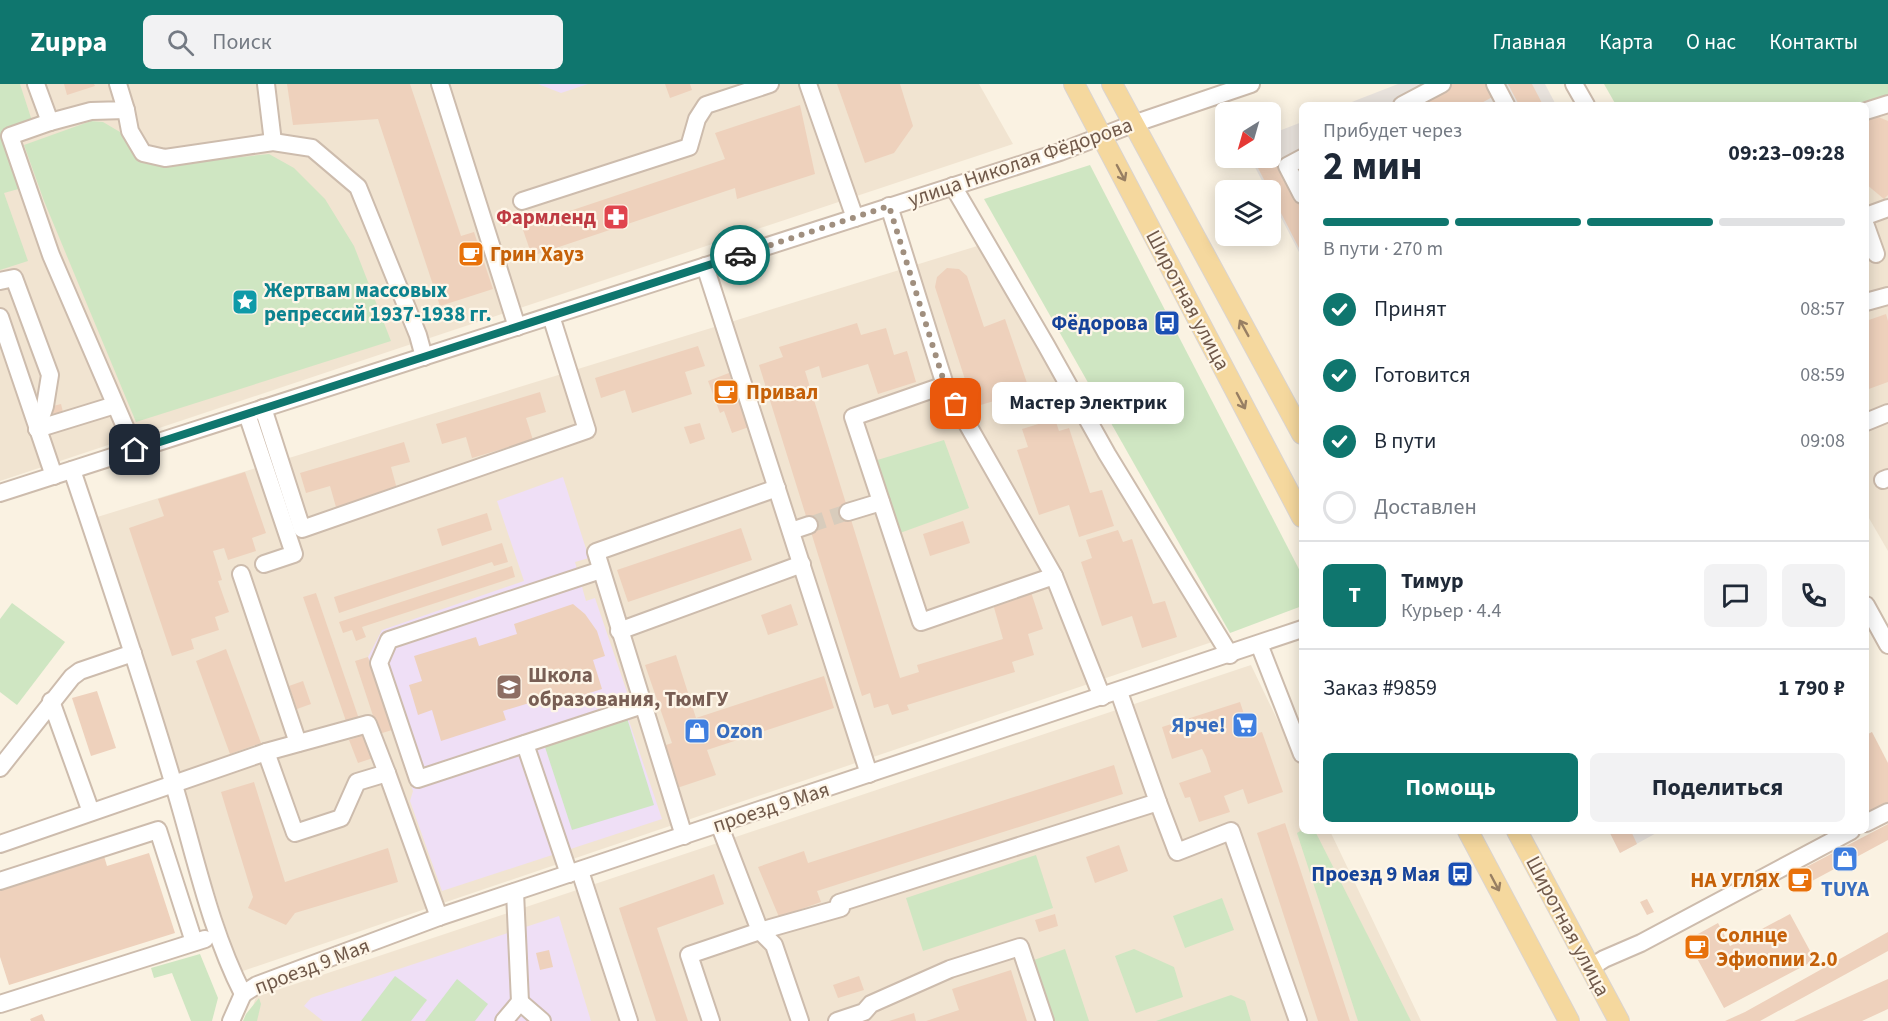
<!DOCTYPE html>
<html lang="ru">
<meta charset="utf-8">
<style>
body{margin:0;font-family:"Source Sans 3",sans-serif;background:#f2f2f3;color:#1f2937;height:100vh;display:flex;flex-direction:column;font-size:22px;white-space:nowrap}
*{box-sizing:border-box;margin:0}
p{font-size:20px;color:#747a83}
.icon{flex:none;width:33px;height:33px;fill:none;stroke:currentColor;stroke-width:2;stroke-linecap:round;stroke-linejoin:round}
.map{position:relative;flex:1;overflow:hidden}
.details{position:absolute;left:1299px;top:18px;width:570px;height:732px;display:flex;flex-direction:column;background:#fff;border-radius:9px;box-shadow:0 3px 15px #0003}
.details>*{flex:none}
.needle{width:39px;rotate:217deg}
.buttons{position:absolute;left:1215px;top:18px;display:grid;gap:12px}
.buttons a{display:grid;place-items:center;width:66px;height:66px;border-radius:9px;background:#fff;box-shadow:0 3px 15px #0003;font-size:30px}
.pin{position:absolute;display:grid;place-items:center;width:51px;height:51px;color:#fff;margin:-26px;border-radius:12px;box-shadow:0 3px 9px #0006}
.courier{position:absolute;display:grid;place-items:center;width:60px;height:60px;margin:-30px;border:4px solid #0f766e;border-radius:50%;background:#fff;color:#222;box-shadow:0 2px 8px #0007}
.bubble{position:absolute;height:42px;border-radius:9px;background:#fff;box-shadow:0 3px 15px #0003;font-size:20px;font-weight:700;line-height:42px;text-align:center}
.head em{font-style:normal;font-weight:700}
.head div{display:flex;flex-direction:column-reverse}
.head{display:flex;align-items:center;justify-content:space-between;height:102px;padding:0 24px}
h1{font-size:39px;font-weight:700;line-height:45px}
.bar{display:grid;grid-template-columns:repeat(4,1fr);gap:9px 6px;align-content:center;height:72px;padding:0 24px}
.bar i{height:8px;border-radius:4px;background:#e0e1e3}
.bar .current{background:#0f766e}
.bar p{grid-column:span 4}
.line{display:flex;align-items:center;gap:15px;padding:0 24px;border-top:2px solid #e0e1e3}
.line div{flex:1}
.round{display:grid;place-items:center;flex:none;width:63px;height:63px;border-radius:9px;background:#f2f2f3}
ol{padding:0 24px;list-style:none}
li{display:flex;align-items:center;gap:18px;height:66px}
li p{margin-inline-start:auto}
li .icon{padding:6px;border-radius:50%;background:#0f766e;color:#fff;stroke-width:4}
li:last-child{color:#747a83}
li i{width:33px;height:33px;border:3px solid #e0e1e3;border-radius:50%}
.cta{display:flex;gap:12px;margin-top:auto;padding:12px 24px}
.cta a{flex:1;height:69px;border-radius:9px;background:#0f766e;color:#fff;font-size:24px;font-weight:700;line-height:69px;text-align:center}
.cta a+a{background:#f2f2f3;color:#1f2937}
header{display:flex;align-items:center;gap:36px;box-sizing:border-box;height:84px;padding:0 30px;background:#0f766e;color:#fff}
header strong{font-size:28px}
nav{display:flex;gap:33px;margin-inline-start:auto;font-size:21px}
.search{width:420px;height:54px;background:#f2f2f3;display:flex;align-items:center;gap:15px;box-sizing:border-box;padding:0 21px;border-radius:9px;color:#747a83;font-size:22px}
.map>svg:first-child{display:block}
.residential{fill:#f1e4d1}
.industrial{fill:#e9e3dd}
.education{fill:#efdff6}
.green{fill:#cfe6c2}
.building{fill:#eed1bc}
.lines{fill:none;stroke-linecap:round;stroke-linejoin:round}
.minor-tunnel{stroke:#d8ccbc;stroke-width:16;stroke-dasharray:16 8;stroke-linecap:butt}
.minor-casing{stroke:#cdbcad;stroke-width:20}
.major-casing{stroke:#dad4d0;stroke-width:22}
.minor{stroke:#fff;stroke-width:16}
.major{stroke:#f5d89e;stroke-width:20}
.oneway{stroke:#987f63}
.done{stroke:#a08f7f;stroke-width:6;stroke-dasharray:0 10.8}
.route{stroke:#0f766e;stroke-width:8}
.labels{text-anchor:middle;stroke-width:4.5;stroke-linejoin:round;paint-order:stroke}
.street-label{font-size:21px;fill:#70594a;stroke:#fef6e8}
.health-label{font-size:21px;font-weight:bold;fill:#be3a42;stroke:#fef6e8;text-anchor:end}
.food-label{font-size:21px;font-weight:bold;fill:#c56008;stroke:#fef6e8;text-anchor:start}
.culture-label{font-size:21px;font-weight:bold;fill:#0d838f;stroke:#fef6e8;text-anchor:start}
.transit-label{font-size:21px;font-weight:bold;fill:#164399;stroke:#fef6e8;text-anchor:end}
.education-label{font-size:21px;font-weight:bold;fill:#785e54;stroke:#fef6e8;text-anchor:start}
.shop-label{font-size:21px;font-weight:bold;fill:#366cbe;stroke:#fef6e8;text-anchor:end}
</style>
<header>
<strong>Zuppa</strong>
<div class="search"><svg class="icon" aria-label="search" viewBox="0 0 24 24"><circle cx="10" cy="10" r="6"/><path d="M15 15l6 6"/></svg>Поиск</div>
<nav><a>Главная</a><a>Карта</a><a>О нас</a><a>Контакты</a></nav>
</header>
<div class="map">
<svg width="1888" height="937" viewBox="0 0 1888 937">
<rect width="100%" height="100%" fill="#faf2e2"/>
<!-- residential -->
<g class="residential">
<path d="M0,0h979l34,60 -1013,337z"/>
<path d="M1888,23v444l-22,-38v-398z"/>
<path d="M987,159l225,399 -972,330 -146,-454z"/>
<path d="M1251,581l51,106v60h28l91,190h-1173l8,-24z"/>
</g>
<!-- industrial -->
<g class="industrial">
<path d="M1398,0h147l11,21h-212z"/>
<path d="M1302,38v136l-31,-60 -1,-8h-3l-17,-32h20l1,-24z"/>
<path d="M1609,747h51l-40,22z"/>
</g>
<!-- education -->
<g class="education">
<path d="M538,0h50l-27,9z"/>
<path d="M563,393l26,81 -14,4 11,39 9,-3 33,97 -4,11 38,113 -220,72 -32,-90 3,-10 -45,-134 14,-27 142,-49 -27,-80z"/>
<path d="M559,832l32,105h-268l-19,-15 7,-8z"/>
</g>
<!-- green -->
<g class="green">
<path d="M0,0h20l12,37 -27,11 17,56 -18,5 24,68 -28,9z"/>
<path d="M1604,0h284v13l-22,8h-250z"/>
<path d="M91,37l12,1 17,10 21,29 16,5 112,-12 25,14 31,31 29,47 37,95 -255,81 -92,-221 -20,-56z"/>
<path d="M1090,81l212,410v31l-72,27 -246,-434z"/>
<path d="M944,356l25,68 -69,25 -26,-72z"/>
<path d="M12,519l53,39 -48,63 -17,-13v-73z"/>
<path d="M627,634l27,87 -82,25 -28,-86z"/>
<path d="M1302,746l13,1 96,190h-53l-61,-188z"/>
<path d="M1036,771l17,53 -130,43 -17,-53z"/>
<path d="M1222,814l12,32 -49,18 -12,-32z"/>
<path d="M1065,865l24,72h-36l-19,-61z"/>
<path d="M1134,865l40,18 9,30 -47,16 -21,-57z"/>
<path d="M200,870l18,44 -6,23h-21l-19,-48 -18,5 -3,-10z"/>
<path d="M395,892l32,24 -16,21h-50z"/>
<path d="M457,895l31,25 -13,17h-50z"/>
<path d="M1231,911l14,6 6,20h-95z"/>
<path d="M259,914l2,6 -4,17h-14l3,-7z"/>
</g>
<!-- building -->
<g class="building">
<path d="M64,0h30l1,2 -28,9z"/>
<path d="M287,0h123l51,152 13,-4 19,57 -53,17 -62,-187 -85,6z"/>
<path d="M665,0h25l2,6 -22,8z"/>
<path d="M837,0h63l13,42 -19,27 -29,10z"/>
<path d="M1448,0h39l7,12 -16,9h-69z"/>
<path d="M1508,0h24l11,21h-24z"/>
<path d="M800,21l15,69 -78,25 -2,-11 -203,68 -10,-29 203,-68 -10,-26z"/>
<path d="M1876,32l12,5v74l-4,4 -18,-15v-67z"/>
<path d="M1276,75l26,52v43l-44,-86z"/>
<path d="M947,184l12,1 8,7 17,51 21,-8 32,93 -25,9 -8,-23 -30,9 -39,-120 2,-10z"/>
<path d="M1886,230l2,7v61l-22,8v-69z"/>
<path d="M857,239l4,12 25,-7 8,27 13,-4 9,31 -38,12 -10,-30 -46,14 -3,-12 -14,5 95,307 19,-6 -2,-7 86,-26 -10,-35 38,-12 12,37 -15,5 6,21 -22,7 3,10 -108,33 2,5 -17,5 -4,-11 -14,4 -4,-15 -8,3 -103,-331 24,-8 -4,-10z"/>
<path d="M698,262l7,20 -20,6 7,22 -60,19 -7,-23 -24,8 -6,-20z"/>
<path d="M729,289l20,54 -17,6 -8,-22 -4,2 -12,-32z"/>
<path d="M540,308l6,20 -20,6 7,22 -61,18 -6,-21 -24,7 -6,-20z"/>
<path d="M61,320l2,8 -12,3 -2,-8z"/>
<path d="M1055,335l4,12 10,-3 21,65 12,-3 12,36 -35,11 -10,-32 -30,10 -22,-65 11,-3 -6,-18z"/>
<path d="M700,339l5,16 -15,5 -6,-17z"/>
<path d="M404,358l6,20 -19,5 6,22 -61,18 -6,-21 -24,7 -6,-20z"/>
<path d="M245,388l21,61 -14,5 4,13 -28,9 -4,-12 -11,3 9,29 -4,1 11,31 -14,5 4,13 -28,9 3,10 -22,7 -43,-128 35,-12 -6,-17z"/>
<path d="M487,429l5,17 -50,16 -5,-17z"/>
<path d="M963,437l7,22 -40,13 -7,-22z"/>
<path d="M741,444l11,32 -124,42 -11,-32z"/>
<path d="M1118,446l5,12 9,-3 21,65 12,-3 12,36 -35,11 -10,-32 -30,10 -21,-64 11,-4 -6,-18z"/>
<path d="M502,459l6,19 -14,4 -2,-4 -153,51 -5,-16z"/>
<path d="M512,482l3,11 -153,50 4,10 -10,4 -4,-11 -9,3 -4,-11z"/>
<path d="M316,509l43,126 -12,5 -44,-127z"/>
<path d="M573,520l12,10 12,17 8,25 -12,4 9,29 -60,19 -3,-8 -36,11 3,9 -65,21 -9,-31 -14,5 -9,-30 13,-4 -8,-25 62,-19 3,9 38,-12 -3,-10z"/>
<path d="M791,520l7,21 -30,10 -7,-20z"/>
<path d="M226,565l35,94 -31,11 -34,-93z"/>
<path d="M676,571l20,63 128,-42 10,32 -127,42 9,25 -39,13 -14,-42 9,-3 -27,-78z"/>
<path d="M368,573l24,73 -13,4 -24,-73z"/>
<path d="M303,597l8,23 -14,5 -8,-23z"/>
<path d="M97,607l19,57 -25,8 -19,-58z"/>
<path d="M1240,618l11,33 11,-3 21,60 -35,12 -5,-15 -19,7 6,16 -31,10 -9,-25 -5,1 -6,-15 32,-11 -5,-15 -4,-8 -30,10 -10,-32z"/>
<path d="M1872,648l16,31v39l-22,11v-78z"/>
<path d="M365,651l8,23 -15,5 -9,-23z"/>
<path d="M1114,681l9,29 -306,97 4,11 -42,15 -21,-50 46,-16 4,12z"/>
<path d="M254,698l31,100 103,-34 10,34 -103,31 -9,12 -38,-17 5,-11 -32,-105z"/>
<path d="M1285,739l65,198h-32l-61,-188z"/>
<path d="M1888,740v16l-89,48 -6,-14z"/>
<path d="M1609,747h22l6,13 -17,9z"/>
<path d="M1119,761l9,26 -33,12 -9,-26z"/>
<path d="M149,769l26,80 -166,52 -9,-28v-68l104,-33 3,10z"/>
<path d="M714,790l10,30 -67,24 31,93h-32l-37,-113z"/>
<path d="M1647,815l7,13 -7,3 -7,-13z"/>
<path d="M1055,830l3,12 -19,6 -4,-12z"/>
<path d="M1790,830l25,46 -91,48 -37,-68 31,-17 12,23z"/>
<path d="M1888,848v19l-128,70h-35l20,-9z"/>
<path d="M549,866l4,17 -13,3 -4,-17z"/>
<path d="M1011,886l16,51h-101l33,-11 -7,-21z"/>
<path d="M859,892l5,14 -26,8 -5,-13z"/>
<path d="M1888,895v30l-26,12h-68z"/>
<path d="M914,929l2,8h-27z"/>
<path d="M42,930l3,7h-14l-1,-2z"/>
</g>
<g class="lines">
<!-- minor-tunnel -->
<path class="minor-tunnel" d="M809,441l39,-13"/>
<!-- minor casing -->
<g class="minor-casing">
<g id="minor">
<path d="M36,0l14,38"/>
<path d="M118,0l8,26 -35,1 -41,11 -40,14 41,119 84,195"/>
<path d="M266,0l7,58"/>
<path d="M440,0l77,243"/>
<path d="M808,0l47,134"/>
<path d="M1495,0l11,21"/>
<path d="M1574,0l12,21"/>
<path d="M1402,21l40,-21"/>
<path d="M126,26l4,21 13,22 22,5 108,-16 39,6 46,39 60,148 6,22"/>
<path d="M1866,27l22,-7"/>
<path d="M1302,74l-15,8 15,29"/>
<path d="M953,102l93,159 61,109 123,201"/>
<path d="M522,117l167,-54 8,-28 9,-14 64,-21"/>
<path d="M889,122l56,179 109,191 48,121"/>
<path d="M1866,132l22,-8"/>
<path d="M1866,142l10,28"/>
<path d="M705,182l164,508"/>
<path d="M0,197l14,-3 36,97 -5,31 -8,23"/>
<path d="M1866,218l22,-6"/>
<path d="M0,233l54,159"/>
<path d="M945,301l-92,32 68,205 133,-46"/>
<path d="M263,324l39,121 285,-99 -36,-114"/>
<path d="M247,330l47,140 -30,10"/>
<path d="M1866,338l22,-9"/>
<path d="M37,345l78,-24"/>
<path d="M72,386c35,104 70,207 101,312 22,72 36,145 70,212"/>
<path d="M1883,396l5,-2"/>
<path d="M0,409l1060,-341 73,-28 118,-40"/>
<path d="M848,428l33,-10"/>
<path d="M791,447l18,-6"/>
<path d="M601,486l-212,70 -10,23 39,116 225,-74"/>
<path d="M241,490l57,169"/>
<path d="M1866,521l22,40"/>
<path d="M619,547l183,-67"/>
<path d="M1259,560l43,110"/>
<path d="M51,617l40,111"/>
<path d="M525,660l44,130"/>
<path d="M266,668l29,81 46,-15 16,-36 30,-9 52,144"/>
<path d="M0,684l72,-91 8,-6 53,-18"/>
<path d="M1158,718l19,50 54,-21 67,190"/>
<path d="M1866,739l22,-11"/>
<path d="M719,740l41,107 81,-23 -2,-5 319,-101 -39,-110"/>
<path d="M684,752l-88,-284 181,-64"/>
<path d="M0,760l266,-92 102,-28 19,49"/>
<path d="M580,787l49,150"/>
<path d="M0,797l158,-51 36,112"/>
<path d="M515,808l5,110"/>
<path d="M1590,884l14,-9 37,-16 210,-112"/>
<path d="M243,910l14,-9 182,-68 863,-288"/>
<path d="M0,920l205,-65"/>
<path d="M231,937l12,-27"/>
<path d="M504,937l16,-19 22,19"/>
<path d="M711,937l-22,-66 71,-24 14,14 26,76"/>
<path d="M837,937l27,-9 7,-8 79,-35 70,-22 25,74"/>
</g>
</g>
<!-- major casing -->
<g class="major-casing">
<g id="major">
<path d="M1074,0l228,433"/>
<path d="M1112,0l190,350"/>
<path d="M1468,747l101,190"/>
<path d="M1517,747l102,190"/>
</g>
</g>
<!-- minor -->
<use href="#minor" class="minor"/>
<!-- major -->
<use href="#major" class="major"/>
</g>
<!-- one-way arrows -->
<defs><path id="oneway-shaft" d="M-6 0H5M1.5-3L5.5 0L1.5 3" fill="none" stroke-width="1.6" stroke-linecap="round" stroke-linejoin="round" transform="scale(1.5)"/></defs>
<g class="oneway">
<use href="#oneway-shaft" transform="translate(1121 89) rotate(62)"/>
<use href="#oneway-shaft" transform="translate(1244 244) rotate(-119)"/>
<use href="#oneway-shaft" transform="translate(1241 317) rotate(62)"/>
<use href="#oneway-shaft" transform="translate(1495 799) rotate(62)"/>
</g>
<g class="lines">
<!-- done -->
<path class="done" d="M740,171l149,-49 56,179 11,19"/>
<!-- route -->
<path class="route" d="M135,366l605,-195"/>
</g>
<!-- icons -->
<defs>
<g id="pharmacy-square" transform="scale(1.35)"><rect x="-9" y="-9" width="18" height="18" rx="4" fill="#e0444e" stroke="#fef6e8"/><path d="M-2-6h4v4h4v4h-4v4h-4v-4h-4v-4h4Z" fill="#fff"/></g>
<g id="cafe-square" transform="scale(1.35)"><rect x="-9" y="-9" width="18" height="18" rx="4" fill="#e8710a" stroke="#fef6e8"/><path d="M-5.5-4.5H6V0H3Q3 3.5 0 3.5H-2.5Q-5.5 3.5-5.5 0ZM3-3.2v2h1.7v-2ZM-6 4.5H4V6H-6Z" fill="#fff"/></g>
<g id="sight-square" transform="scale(1.35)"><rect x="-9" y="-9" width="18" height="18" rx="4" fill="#0f9aa8" stroke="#fef6e8"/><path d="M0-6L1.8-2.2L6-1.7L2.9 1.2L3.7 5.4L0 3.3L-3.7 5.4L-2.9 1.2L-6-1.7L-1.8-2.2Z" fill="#fff"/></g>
<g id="bus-square" transform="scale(1.35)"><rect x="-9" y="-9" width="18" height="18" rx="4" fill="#1a4fb4" stroke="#fef6e8"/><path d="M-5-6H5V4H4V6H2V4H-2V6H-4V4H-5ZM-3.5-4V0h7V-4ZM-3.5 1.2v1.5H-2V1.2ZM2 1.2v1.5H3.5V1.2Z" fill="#fff"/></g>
<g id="university-square" transform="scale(1.35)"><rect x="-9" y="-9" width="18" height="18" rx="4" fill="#8d6e63" stroke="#fef6e8"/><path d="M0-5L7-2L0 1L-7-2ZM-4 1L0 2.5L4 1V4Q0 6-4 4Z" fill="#fff"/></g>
<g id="supermarket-square" transform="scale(1.35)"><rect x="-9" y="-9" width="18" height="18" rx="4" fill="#3f7fe0" stroke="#fef6e8"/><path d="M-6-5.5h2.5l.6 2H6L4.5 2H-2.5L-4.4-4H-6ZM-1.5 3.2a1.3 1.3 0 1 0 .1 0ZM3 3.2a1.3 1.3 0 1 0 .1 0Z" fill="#fff"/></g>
<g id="shop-square" transform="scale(1.35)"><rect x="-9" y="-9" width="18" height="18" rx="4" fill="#3f7fe0" stroke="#fef6e8"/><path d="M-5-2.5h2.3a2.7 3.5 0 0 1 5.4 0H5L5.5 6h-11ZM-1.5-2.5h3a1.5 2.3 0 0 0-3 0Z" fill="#fff"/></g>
</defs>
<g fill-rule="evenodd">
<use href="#pharmacy-square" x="616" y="133"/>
<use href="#cafe-square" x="471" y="170"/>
<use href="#sight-square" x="245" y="218"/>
<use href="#bus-square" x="1167" y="239"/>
<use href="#cafe-square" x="726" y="308"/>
<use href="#university-square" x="509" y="603"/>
<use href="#supermarket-square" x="1245" y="641"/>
<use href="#shop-square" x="697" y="647"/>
<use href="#shop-square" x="1845" y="775"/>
<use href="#bus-square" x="1460" y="790"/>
<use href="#cafe-square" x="1800" y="796"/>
<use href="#cafe-square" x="1697" y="863"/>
</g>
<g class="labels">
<!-- street labels -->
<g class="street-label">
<text transform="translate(1020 78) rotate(-19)" y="7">улица Николая Фёдорова</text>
<text transform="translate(1188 216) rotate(62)" y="7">Широтная улица</text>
<text transform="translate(771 723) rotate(-18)" y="7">проезд 9 Мая</text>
<text transform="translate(1568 842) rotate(62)" y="7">Широтная улица</text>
<text transform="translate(312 882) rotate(-21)" y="7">проезд 9 Мая</text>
</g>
<!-- health labels -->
<g class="health-label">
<text x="596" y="140">Фармленд</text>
</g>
<!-- food labels -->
<g class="food-label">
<text x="490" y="177">Грин Хауз</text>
<text x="746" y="315">Привал</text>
<text x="1780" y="803" text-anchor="end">НА УГЛЯХ</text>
<text x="1716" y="858">Солнце<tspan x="1716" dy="24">Эфиопии 2.0</tspan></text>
</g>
<!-- culture labels -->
<g class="culture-label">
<text x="264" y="213">Жертвам массовых<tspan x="264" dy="24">репрессий 1937-1938 гг.</tspan></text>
</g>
<!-- transit labels -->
<g class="transit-label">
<text x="1148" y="246">Фёдорова</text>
<text x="1440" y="797">Проезд 9 Мая</text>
</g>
<!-- education labels -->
<g class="education-label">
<text x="528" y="598">Школа<tspan x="528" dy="24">образования, ТюмГУ</tspan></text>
</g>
<!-- shop labels -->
<g class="shop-label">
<text x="1226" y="648">Ярче!</text>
<text x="716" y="654" text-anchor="start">Ozon</text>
<text x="1845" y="812" text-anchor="middle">TUYA</text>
</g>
</g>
</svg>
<div class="buttons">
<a><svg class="needle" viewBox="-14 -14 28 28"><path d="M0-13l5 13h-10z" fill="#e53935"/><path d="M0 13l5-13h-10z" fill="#747a83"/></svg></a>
<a><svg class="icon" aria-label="layers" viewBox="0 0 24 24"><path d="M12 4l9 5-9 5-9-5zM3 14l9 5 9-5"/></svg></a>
</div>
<div class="pin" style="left:956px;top:320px;background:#ea580c"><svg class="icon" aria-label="bag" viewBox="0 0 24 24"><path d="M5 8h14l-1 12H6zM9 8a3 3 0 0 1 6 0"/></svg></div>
<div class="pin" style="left:135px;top:366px;background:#1f2937"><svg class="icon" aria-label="home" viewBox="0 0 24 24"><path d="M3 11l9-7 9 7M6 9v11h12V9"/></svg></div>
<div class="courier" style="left:740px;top:171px"><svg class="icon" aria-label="car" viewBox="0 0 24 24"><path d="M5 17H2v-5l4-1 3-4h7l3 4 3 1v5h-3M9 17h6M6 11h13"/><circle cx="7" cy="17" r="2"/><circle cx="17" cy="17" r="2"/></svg></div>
<div class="bubble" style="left:992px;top:298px;width:192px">Мастер Электрик</div>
<section class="details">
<div class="head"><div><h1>2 мин</h1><p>Прибудет через</p></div><em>09:23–09:28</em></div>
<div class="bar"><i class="current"></i><i class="current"></i><i class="current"></i><i></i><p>В пути · 270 m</p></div>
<ol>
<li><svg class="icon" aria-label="check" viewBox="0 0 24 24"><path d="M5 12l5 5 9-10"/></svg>Принят<p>08:57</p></li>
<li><svg class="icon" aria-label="check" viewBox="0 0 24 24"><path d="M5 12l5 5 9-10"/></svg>Готовится<p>08:59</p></li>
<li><svg class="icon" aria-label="check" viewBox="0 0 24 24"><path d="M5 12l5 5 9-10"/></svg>В пути<p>09:08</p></li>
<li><i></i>Доставлен</li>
</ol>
<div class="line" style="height:108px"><b class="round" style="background:#0f766e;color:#fff">Т</b><div><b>Тимур</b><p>Курьер · 4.4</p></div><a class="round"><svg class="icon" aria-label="chat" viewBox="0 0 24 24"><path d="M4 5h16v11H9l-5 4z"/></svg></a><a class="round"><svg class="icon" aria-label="phone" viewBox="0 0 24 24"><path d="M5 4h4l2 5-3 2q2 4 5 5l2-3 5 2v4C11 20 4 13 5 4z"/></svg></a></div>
<div class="line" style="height:78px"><div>Заказ #9859</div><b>1 790 ₽</b></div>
<div class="cta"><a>Помощь</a><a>Поделиться</a></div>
</section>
</div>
